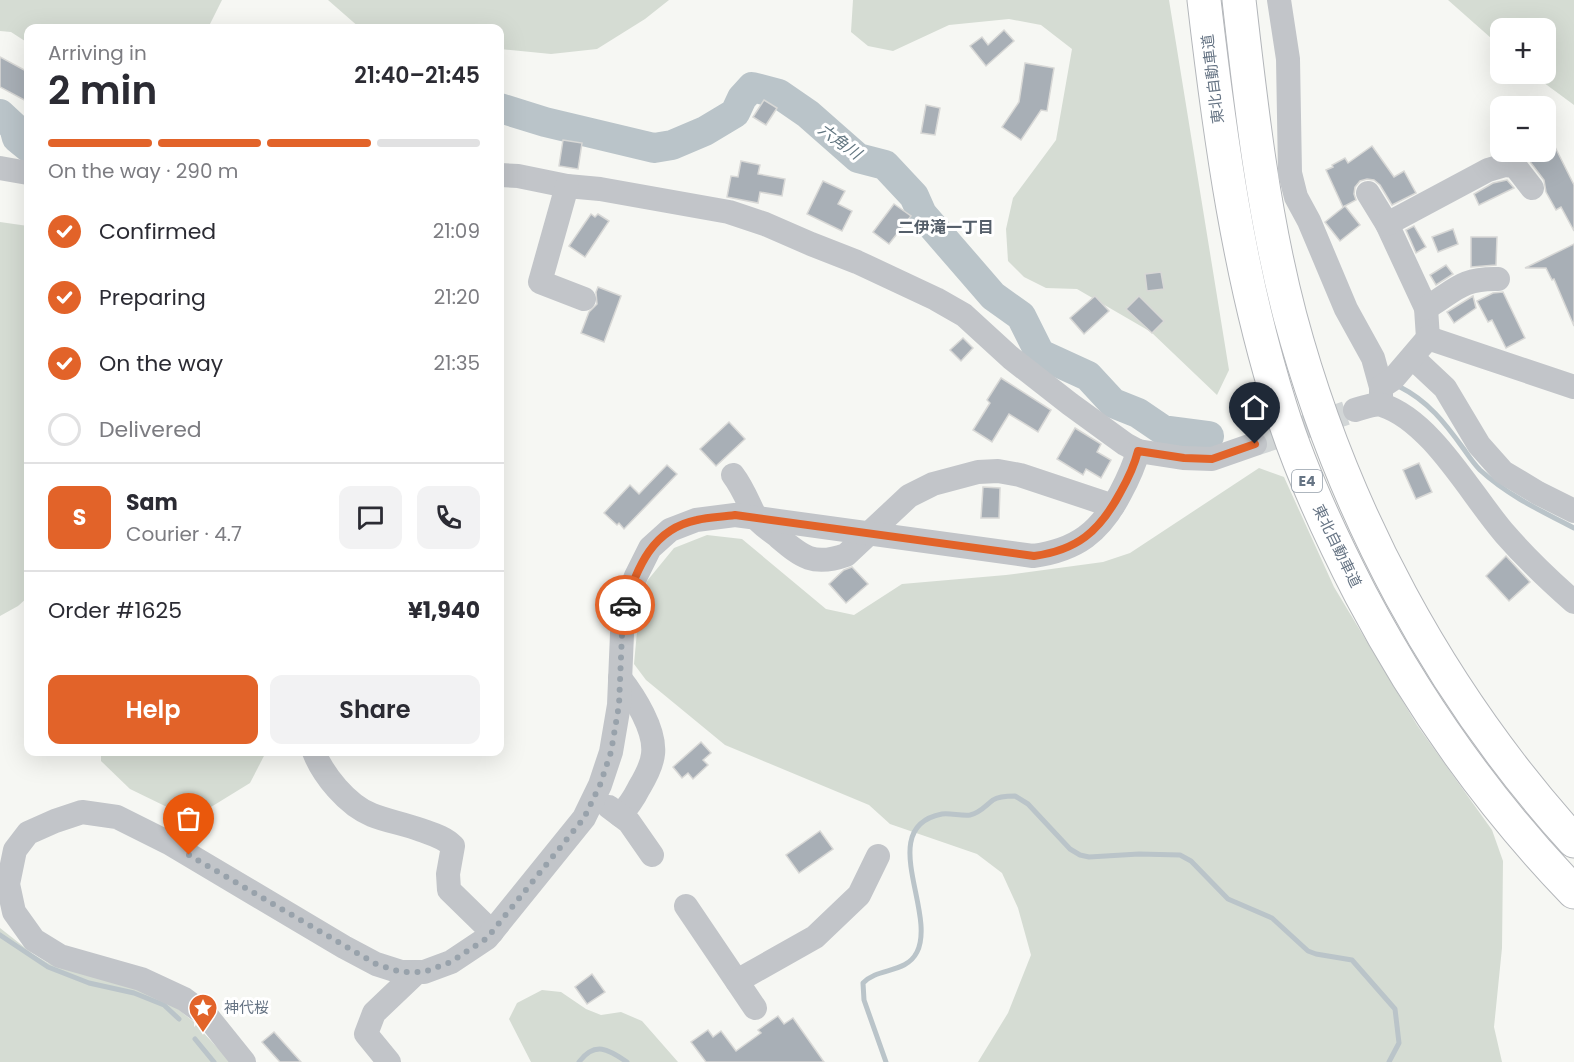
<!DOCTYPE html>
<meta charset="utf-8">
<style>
body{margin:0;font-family:Poppins,"Noto Sans JP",sans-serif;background:#f2f2f3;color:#2b2b33;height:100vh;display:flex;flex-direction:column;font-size:22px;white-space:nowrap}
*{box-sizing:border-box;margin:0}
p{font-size:20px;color:#7c7c81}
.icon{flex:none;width:33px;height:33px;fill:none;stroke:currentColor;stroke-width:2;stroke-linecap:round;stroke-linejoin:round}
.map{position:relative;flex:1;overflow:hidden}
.drawer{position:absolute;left:24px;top:24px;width:480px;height:732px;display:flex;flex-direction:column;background:#fff;border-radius:12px;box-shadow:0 6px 24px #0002}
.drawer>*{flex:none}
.tools{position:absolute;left:1490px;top:18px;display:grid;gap:12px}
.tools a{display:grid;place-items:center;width:66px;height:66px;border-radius:12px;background:#fff;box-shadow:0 6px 24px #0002;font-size:30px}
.pin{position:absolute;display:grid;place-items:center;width:51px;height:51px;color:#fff;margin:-62px -26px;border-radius:50% 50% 50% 0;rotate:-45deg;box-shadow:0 0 6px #0007}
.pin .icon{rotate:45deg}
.courier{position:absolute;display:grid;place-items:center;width:60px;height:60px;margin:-30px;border:4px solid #e26329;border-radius:50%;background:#fff;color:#222;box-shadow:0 2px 8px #0007}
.headline em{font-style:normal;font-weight:600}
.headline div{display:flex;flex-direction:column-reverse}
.headline{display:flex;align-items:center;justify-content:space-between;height:102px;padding:0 24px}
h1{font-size:39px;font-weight:600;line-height:45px}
.bar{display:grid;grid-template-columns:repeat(4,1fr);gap:9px 6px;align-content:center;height:72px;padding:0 24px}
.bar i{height:8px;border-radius:4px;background:#e1e1e2}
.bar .on{background:#e26329}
.bar p{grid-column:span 4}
.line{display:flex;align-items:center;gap:15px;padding:0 24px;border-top:2px solid #e1e1e2}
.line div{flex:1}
.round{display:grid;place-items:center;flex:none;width:63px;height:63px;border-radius:12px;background:#f2f2f3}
ol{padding:0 24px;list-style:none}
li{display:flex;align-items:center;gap:18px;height:66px}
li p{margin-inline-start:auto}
li .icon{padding:6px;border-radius:50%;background:#e26329;color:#fff;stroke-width:4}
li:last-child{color:#7c7c81}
li i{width:33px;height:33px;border:3px solid #e1e1e2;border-radius:50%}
.primary-button{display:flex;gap:12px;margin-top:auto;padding:12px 24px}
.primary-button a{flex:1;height:69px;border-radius:12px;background:#e26329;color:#fff;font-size:24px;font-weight:600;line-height:69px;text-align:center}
.primary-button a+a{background:#f2f2f3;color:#2b2b33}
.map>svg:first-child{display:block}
.green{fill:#d5dcd3}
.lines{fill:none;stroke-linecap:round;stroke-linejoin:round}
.stream{stroke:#bac4c9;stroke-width:5}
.river{stroke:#bac4c9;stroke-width:30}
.building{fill:#a8afb6;stroke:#d8d8d6;stroke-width:1.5}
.minor-tunnel{stroke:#d2d6d7;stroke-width:24;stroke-dasharray:24 12;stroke-linecap:butt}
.highway-casing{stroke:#b3b6ba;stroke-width:35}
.minor{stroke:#c2c5c9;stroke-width:24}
.highway{stroke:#fff;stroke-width:33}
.done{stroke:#98a2ab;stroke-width:6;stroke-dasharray:0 10.8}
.route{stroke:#e26329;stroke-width:8}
.labels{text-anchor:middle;stroke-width:6;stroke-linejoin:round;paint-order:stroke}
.shield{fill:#fff;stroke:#949ea9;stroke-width:1.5}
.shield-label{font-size:14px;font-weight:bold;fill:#667484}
.street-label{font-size:15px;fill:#667484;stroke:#fff}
.poi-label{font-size:15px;fill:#667484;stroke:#fff;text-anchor:start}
.water-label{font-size:16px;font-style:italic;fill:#627680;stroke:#fff}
.neighbourhood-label{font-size:16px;font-weight:bold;fill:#545e69;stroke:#fff}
</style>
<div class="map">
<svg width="1574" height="1062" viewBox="0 0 1574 1062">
<rect width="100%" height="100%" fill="#f6f7f3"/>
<!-- green -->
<g class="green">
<path d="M0,0h222l-14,28h-180v15l-17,-11 -11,-1z"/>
<path d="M328,0h341l-24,19 -48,30 -46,5 -51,-5v-21h-140z"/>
<path d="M853,0h316l60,370 -12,25 -66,-63 -74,-43 -31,-1 -22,-11 -16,-16 -2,-32 7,-31 43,-58 16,-91 -31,-24 -32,-6 -60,6 -56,26 -25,-5 -17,-14z"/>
<path d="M1448,0h126v105l-42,-31h13v-46h-45v18z"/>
<path d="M0,222l28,4v371l-10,9 -18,10z"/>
<path d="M1259,468l25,9 50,110 83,138 75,105 11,31 -1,87 -8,79 8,35h-524l30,-49 23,-58 -13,-47 -16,-35 -25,-19 -87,-30 -21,-19 -144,-60 -79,-65 -12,-16 4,-43 9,-40 27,-33 33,-13 35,4 84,70 28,6 48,-31 104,-9 97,-13 27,-9z"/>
<path d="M101,752h165l-16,31 -39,24h-44l-37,-18 -29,-28z"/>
<path d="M0,928l33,26 15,9 93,27 28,12 25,20v5l2,-2 35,37h-231z"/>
<path d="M542,990l19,2 25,17 15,6 20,-3 21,9 36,41h-147l-22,-43 8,-16z"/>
</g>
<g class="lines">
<!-- stream -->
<g class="stream">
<path d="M1400,387c28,14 45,36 63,61 5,7 10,15 17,22 27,25 61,41 94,58"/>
<path d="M0,935l48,32 41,16 45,10 30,12 15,14"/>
<path d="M195,1039l19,23"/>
<path d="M579,1062c16,-21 29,-13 48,0"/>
<path d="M886,1062l-22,-62 -1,-17c15,-16 43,-9 54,-31 20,-40 -42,-125 25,-138 9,-1 19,2 28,1 10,-2 15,-9 23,-15 6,-4 15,-4 22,-4l13,8 42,45 10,6 9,2 50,-3 41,1 11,6 37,38 44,19 36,33 8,3 36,6 43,49 4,34 -10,19"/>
</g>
<!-- river -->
<g class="river">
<path d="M500,108l45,14 109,26 18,-3 33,-14 30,-18 7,-15 10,-11 27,7 29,20 50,44 27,7 29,31 8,18 71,82 28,20 19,38 48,22 25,27 25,10 25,17 46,6"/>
<path d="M0,114l14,13 3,11 11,9"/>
</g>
</g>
<!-- building -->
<g class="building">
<path d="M1004,30l10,11 -28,25 -16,-20 12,-9 6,8z"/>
<path d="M0,57l28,15v30l-28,-15z"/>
<path d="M1025,63l29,5 -7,43 -6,-1 -20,30 -19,-13 17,-25z"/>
<path d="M764,100l13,8 -11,17 -13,-8z"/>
<path d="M926,105l14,3 -5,27 -14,-2z"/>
<path d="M563,140l19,3 -4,26 -19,-3z"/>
<path d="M1554,145l20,40v46l-13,-24 -5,3 -10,-18 -2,-12 -13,-17 -2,-6 11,-5h5v-3z"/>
<path d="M1372,146l22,31 10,-6 12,22 -24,12 -12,-20 -6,-5 -7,-1 -7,2 -5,6 -1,7 2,6 -13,7 -17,-37 7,-3 -1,-2 13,-7 3,5z"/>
<path d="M741,161l19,4 -2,9 27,5 -3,17 -22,-4 -2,11 -31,-6 4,-21 7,1z"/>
<path d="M1507,180l7,8 -35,17 -5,-11 19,-11z"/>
<path d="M823,181l22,10 -7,13 14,7 -10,20 -35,-17z"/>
<path d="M894,204l17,12 -22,28 -16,-12z"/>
<path d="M1345,206l15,19 -20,16 -15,-19z"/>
<path d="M591,214l4,3 3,-3 11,7 -24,36 -16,-11z"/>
<path d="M1414,226l12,21 -10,6 -10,-23z"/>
<path d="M1453,229l5,15 -20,8 -6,-15z"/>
<path d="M1471,237h26l-1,28 -25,2z"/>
<path d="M1574,244v82l-20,-47 -2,1 -6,-12h-21z"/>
<path d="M1446,265l7,9 -17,11 -6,-10z"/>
<path d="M1161,272l3,17 -17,2 -2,-17z"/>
<path d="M598,287l23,9 -17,46 -23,-9 8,-21 8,-8 -1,-12z"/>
<path d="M1503,292l22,46 -19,10 -14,-28 -4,2 -11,-21 16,-8z"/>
<path d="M1095,296l14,15 -25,23 -14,-16z"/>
<path d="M1139,296l25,25 -12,12 -26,-24z"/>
<path d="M1473,296l3,12 -22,15 -7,-11z"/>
<path d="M963,338l10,10 -12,13 -11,-11z"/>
<path d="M1001,378l50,32 -13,22 -29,-18 -17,28 -19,-12 17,-27 -3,-3z"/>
<path d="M729,422l16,17 -29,27 -16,-17z"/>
<path d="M1075,428l26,16 -4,8 14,8 -10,18 -15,-9 -3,6 -26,-16z"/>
<path d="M1419,463l13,29 -16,7 -13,-29z"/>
<path d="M667,465l10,9 -53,55 -5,-6 -2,2 -13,-12 26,-28 9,9z"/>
<path d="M983,487l17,1 -1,30h-18z"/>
<path d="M1506,556l24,26 -21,19 -23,-25z"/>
<path d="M852,567l16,17 -22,19 -17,-19 15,-14z"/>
<path d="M701,742l10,11 -8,7 5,5 -15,14 -5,-6 -6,5 -9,-11z"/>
<path d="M820,831l13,18 -34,24 -13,-18z"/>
<path d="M592,974l13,18 -18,12 -12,-17z"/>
<path d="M778,1016l6,8 9,-6 31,44h-118l-15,-20 17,-12 5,7 8,-6 15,20 25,-18 -3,-3z"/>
<path d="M274,1032l27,30h-21l-18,-20z"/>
</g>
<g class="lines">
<!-- minor-tunnel -->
<path class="minor-tunnel" d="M1255,444l100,-34"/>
<!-- highway casing -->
<g class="highway-casing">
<g id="highway">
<path d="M1204,0c16,138 35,276 77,409 20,64 49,126 80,186 58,110 127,208 213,297"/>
<path d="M1239,0c12,106 24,213 51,316 52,194 149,376 284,525"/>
</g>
</g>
<!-- minor -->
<g class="minor">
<path d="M1279,0l9,59 2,114 6,24 13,24 37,88 27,49 8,29v11l-2,6"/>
<path d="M0,168l28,5"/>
<path d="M500,175l18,1 49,10 33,3 129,23 36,12 46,20 46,18 79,37 28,16 47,43 59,46 55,40 13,7 45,7 29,1 43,-15"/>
<path d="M567,186l-27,96 44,17"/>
<path d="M1368,193l19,31 39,84 2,30"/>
<path d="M1387,224l101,-54 17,-5 10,1 17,22"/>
<path d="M1426,308c29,-17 35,-30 72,-29"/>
<path d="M1413,358l32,30 34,57 24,27 35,21 36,18"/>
<path d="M1381,387l12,-8 35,-41 146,49"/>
<path d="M1355,410c8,-2 19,-7 27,-5 50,16 89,90 123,129 21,24 45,47 69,68"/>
<path d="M733,475c10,13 15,27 22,41 4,8 14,13 21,19 25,21 36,32 70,20l63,-59 24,-12 45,-12 20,-1 22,4 93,31"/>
<path d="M620,678c14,18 36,52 33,76 -1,11 -8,24 -14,34 -5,10 -11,19 -19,27"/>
<path d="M314,752c9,23 33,53 58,63 15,6 33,9 49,15 11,4 23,7 32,16l-5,28 1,16 43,42"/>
<path d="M609,807l20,15 23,33"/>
<path d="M686,906l69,102"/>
<path d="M737,981l78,-44 44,-42 19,-39"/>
<path d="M244,1062l-37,-46 -23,-17 -43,-20 -81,-23 -26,-16 -20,-28 -6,-28 7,-34 13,-17 27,-12 27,-9 35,5 52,26 175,104 32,17 25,8h23l27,-10 36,-24 97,-120 16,-33 11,-33 8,-47 4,-95 13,-34 14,-28 20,-18 26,-10 39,-5 298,41c44,-6 67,-24 87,-62 8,-15 14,-27 18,-43"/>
<path d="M389,1062l-23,-28 8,-21 43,-41"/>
</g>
<!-- highway -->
<use href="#highway" class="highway"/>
</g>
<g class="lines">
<!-- done -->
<path class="done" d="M189,855l187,109 25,8h23l27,-10 36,-24 97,-120 16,-33 11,-33 8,-47 4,-95 2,-5"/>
<!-- route -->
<path class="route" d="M625,605c13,-38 27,-76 72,-85 12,-3 25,-3 38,-5l299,41c43,-6 65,-24 86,-63 8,-14 14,-26 18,-42l46,7 28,1 43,-15"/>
</g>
<!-- icons -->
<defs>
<g id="sight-pin" transform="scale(1.5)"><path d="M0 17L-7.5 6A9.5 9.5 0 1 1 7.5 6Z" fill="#e26329" stroke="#fff"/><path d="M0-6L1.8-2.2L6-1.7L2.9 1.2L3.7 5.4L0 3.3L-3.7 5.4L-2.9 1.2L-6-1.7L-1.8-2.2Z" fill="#fff"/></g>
</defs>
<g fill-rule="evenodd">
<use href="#sight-pin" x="203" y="1008"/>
</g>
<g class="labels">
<!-- shield labels -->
<rect class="shield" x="1292" y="470" width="30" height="22" rx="4.5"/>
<g class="shield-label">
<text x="1307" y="486">E4</text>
</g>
<!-- street labels -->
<g class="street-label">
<text transform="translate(1213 79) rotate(-97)" y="5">東北自動車道</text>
<text transform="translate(1337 546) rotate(64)" y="5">東北自動車道</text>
</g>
<!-- poi labels -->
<g class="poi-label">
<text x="224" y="1013">神代桜</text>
</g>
<!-- water labels -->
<g class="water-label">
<text transform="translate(840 141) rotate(36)" y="6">六角川</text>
</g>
<!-- neighbourhood labels -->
<g class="neighbourhood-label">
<text x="946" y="233">二伊滝一丁目</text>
</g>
</g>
</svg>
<div class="tools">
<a>+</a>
<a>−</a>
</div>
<div class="pin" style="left:189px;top:855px;background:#ea580c"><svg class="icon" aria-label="bag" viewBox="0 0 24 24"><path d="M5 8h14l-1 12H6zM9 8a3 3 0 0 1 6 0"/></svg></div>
<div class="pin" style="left:1255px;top:444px;background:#1f2937"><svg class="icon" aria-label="home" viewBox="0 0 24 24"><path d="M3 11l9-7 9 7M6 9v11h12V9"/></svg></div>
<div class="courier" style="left:625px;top:605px"><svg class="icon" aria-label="car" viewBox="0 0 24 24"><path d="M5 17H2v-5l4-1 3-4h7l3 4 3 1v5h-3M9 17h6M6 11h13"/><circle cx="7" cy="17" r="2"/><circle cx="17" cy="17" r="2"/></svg></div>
<section class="drawer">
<div class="headline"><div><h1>2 min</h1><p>Arriving in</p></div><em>21:40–21:45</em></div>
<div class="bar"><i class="on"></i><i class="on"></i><i class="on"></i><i></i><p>On the way · 290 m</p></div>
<ol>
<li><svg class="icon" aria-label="check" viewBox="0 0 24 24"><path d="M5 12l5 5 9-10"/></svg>Confirmed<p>21:09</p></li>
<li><svg class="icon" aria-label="check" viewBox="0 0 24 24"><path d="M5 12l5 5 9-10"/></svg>Preparing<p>21:20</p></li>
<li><svg class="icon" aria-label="check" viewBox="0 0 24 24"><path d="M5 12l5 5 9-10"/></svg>On the way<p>21:35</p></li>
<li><i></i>Delivered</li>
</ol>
<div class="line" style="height:108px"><b class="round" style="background:#e26329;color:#fff">S</b><div><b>Sam</b><p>Courier · 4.7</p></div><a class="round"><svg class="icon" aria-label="chat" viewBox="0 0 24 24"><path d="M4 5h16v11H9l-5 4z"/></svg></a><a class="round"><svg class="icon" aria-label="phone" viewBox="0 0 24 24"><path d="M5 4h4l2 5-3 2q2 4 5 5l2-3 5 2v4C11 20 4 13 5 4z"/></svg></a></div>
<div class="line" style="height:78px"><div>Order #1625</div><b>¥1,940</b></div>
<div class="primary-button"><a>Help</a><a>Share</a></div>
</section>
</div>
